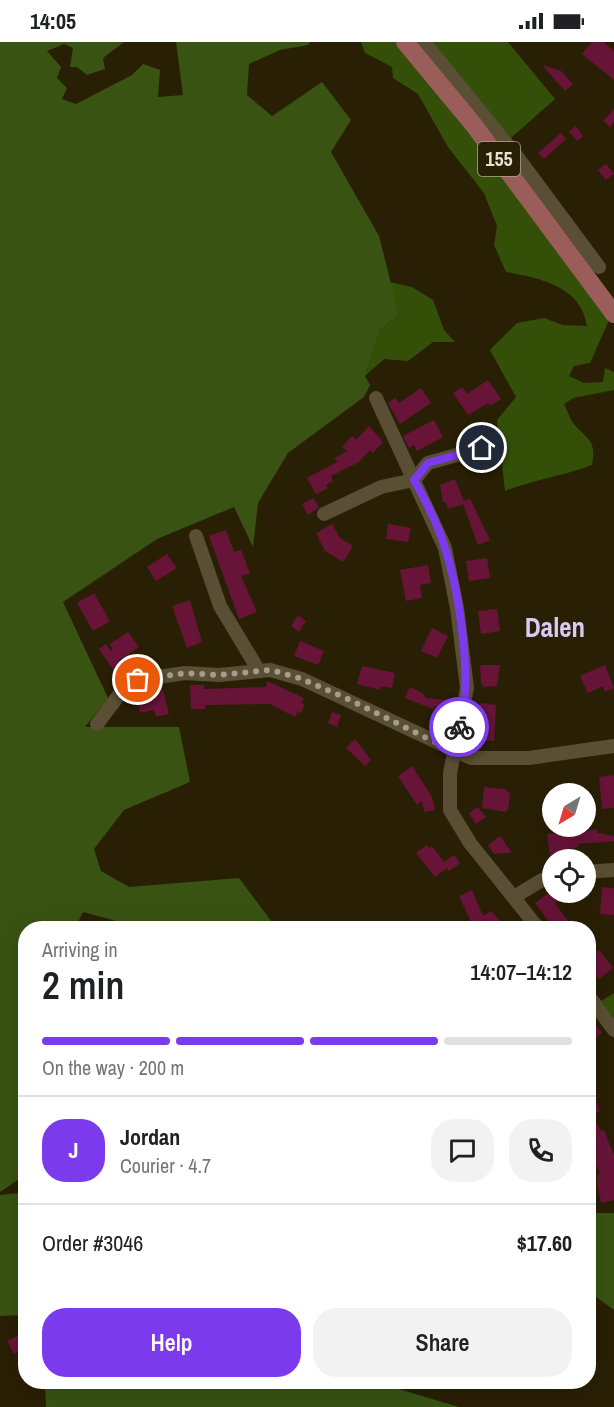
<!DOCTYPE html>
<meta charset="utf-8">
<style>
body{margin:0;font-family:"Archivo Narrow",sans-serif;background:#f2f2f2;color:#202124;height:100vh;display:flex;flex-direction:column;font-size:22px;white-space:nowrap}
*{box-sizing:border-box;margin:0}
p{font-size:20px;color:#757577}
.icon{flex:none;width:33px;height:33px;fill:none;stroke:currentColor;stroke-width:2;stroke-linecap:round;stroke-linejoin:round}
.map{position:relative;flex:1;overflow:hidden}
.drawer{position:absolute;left:18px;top:879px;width:578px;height:468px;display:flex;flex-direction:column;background:#fff;border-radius:24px;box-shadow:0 6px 24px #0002}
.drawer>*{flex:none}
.needle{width:39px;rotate:218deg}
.fabs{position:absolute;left:542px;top:741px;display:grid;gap:12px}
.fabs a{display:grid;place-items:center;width:54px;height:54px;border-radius:50%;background:#fff;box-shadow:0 6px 24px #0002;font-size:30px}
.pin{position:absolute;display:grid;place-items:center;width:51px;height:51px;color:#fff;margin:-26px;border:3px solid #fff;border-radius:50%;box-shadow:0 2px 6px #0007}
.courier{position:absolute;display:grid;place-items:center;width:60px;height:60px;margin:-30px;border:4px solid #7c3aed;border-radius:50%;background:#fff;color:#222;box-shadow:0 2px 8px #0007}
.head em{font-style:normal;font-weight:600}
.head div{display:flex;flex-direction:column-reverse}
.head{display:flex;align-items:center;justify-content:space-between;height:102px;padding:0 24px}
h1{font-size:39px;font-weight:600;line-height:45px}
.bar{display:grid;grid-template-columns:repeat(4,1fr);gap:9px 6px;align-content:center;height:72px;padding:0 24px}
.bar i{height:8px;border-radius:4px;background:#e0e0e0}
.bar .current{background:#7c3aed}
.bar p{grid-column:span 4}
.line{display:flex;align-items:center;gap:15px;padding:0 24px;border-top:2px solid #e0e0e0}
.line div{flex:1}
.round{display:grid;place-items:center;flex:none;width:63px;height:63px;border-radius:24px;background:#f2f2f2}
.cta{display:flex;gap:12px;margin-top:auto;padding:12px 24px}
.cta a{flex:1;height:69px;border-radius:24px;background:#7c3aed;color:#fff;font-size:24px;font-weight:600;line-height:69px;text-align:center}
.cta a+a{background:#f2f2f2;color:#202124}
.status{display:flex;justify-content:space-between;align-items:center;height:42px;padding:0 30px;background:#fff;direction:ltr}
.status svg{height:16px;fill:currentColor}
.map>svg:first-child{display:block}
.green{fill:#345008}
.forest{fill:#385312}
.building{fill:#681438}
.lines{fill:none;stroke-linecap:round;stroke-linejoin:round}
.minor{stroke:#5a4f34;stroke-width:14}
.major{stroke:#9b5d5a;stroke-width:18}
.done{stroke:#a49d8a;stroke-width:6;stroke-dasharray:0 10.8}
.route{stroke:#7c3aed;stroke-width:8}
.labels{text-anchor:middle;stroke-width:6;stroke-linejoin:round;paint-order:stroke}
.shield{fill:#291f05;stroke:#aea794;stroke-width:1.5}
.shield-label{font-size:20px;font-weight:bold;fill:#e7e1d2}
.district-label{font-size:27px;font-weight:bold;fill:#d8caf5;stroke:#291f05}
</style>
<div class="status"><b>14:05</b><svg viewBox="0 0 49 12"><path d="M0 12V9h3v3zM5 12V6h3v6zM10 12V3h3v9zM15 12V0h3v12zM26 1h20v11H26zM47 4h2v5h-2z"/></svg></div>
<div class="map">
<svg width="614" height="1365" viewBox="0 0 614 1365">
<rect width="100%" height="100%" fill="#291f05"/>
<!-- green -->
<g class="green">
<path d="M361,0h37l26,31 186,245 -20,45 -16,3 -5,10 15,7 19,-1 2,-14 9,4v18l-41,8 -9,6c3,6 5,13 9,19 14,17 24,16 19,42 -29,11 -59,15 -87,26l-8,-71 19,-23 -26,-47 27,-27 27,-5 19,7 24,1c-6,-40 -48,-48 -81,-54l-12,-27 3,-19 -13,-33 -36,-46 -30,-53 -25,-16 -1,-11 -27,-14z"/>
<path d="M424,0h84l47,57 -44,39z"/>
<path d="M390,240l22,5 21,13 11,30 11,12h-22l-25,19 -24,-2 -19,17 15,-46 19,-15z"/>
<path d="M614,951v25l-13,-17z"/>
</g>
<!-- forest -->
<g class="forest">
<path d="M0,0h124l-21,16 2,11 -18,6 -10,-8h-7l3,-19 -9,-4 -17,7 14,16 -4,11 10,10 -5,11 14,5 56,-29 11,-11 17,6 -2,27 25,-2 -7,-53h134l-2,3 -28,5 -31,14 -2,31 25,21 50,-34 29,38 -20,32 48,84 20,79 -19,15 -15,46 5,9 -6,12 -76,56 -30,50 -5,44 -19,-40 -77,32 -94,63 45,96 -23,29h94l11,55 -66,28 -30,39 7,22 28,16 110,-9 33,44 -1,6h-129l-59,-16 -8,16h-49l-1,247 -25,17z"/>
<path d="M19,1151l6,5v117l-25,1v-121z"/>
<path d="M593,1171h21v97l-26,-19v-74z"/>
<path d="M45,1340h330l84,25h-413z"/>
</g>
<!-- building -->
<g class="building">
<path d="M592,0h11l11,9v29l-32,-26z"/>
<path d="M542,23l19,6 12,13 -8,7z"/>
<path d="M614,67v13l-4,5 -7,-6z"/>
<path d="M576,84l7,11 -6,4 -8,-10z"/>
<path d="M561,91l5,6 -22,20 -6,-6z"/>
<path d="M606,122l8,10 -8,6 -8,-10z"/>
<path d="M488,338l13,19 -11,7 -2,-3 -20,12 -15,-22 9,-6 5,7z"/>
<path d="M421,346l10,15 -31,21 -12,-21 7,-5 4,5z"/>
<path d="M434,378l9,17 -26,14 -3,-6 -5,3 -6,-12z"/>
<path d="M369,384l14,16 -10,11 -3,-3 -11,12 -28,14 2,5 -7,4 2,3 -12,6 -9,-16 30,-16 -2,-4 12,-7 -5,-4 10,-11 4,4z"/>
<path d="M455,437l9,22 6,-2 20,41 -12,5 -15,-41 -15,5 -2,-7h-3l-3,-17z"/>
<path d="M313,456l6,9 -11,8 -6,-11z"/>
<path d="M332,482l8,14 13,8 -10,16 -18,-11 -9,-18z"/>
<path d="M388,482l23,4 -3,14 -22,-3z"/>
<path d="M226,488l8,22 7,-2 9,23 -9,3 16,36 -18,7 -30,-83z"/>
<path d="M167,512l10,14 -21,13 -9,-14z"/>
<path d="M487,516l3,20 -21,3 -3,-20z"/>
<path d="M428,523l3,18 -11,2 2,13 -16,3 -6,-31z"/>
<path d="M94,551l16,28 -17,10 -16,-28z"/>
<path d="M190,558l12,42 -15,6 -15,-42z"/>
<path d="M497,567l3,22 -19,3 -3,-23z"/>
<path d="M298,573l8,6 -7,11 -8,-6z"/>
<path d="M432,586l16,8 -11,22 -16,-7z"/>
<path d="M128,590l11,15 -21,14 3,5 -7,5 -15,-22 7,-5 5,7 2,-1 -3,-6z"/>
<path d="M300,599l24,10 -6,14 -24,-9z"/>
<path d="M480,623h20l-3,21 -13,1 -3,-4z"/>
<path d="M605,623l9,23 -9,4 -2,-6 -15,7 -8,-17z"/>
<path d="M362,624l33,7 -3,15 -11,-2 -1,4 -23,-6z"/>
<path d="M267,639l37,17 -3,5 4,1 -4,9 -3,-2 -3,6 -25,-13 -65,1v4h-14l-1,-24h14v4l62,-2z"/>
<path d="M410,645l15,8v3l24,2 -6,11 -8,-5 -2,3 -28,-11z"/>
<path d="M150,647l1,3 12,-3 6,25 -13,3 -2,-7 -14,3 -5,-19z"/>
<path d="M480,661l16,2 -2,36 -18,-1z"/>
<path d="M332,670l9,3 -4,12 -9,-4z"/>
<path d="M355,697l16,21 -6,6 -19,-18z"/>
<path d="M412,724l20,31 3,13 -11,2 -2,-11 -5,4 -19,-29z"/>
<path d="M614,733v33l-12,1 -3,-32z"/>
<path d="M484,745l21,2 5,5 -2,15 -2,3 -24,-4z"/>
<path d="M478,765l8,10 -10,7 -7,-11z"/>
<path d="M597,787v4l17,3v5l-36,3v3l-10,2v6l-18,2 -3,-23 18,-2 1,3z"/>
<path d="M500,794l12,17 -18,1 -6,-9z"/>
<path d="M427,803l2,3 3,-2 12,16 10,-7 6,8 -11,8 -2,-3 -12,9 -19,-24z"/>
<path d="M602,845l12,1v27l-14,-1z"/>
<path d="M472,848l11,26 8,-5 16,17h-22l4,-2 -4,-7 -4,9 -10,-6 -12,-26z"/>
<path d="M550,850h7l5,6 -7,5 16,22 -5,3h-12l-19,-25z"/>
<path d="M599,908l14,18 -14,11 -11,-15v-6z"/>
<path d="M594,981l8,10 -10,8 -4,-5v-9z"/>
<path d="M595,1058l5,11 -8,4 9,16 3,-1 10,25v45l-13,3 -4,-19v-10h3l-12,-29v-41z"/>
<path d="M21,1292l5,14 -12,6 -7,-13z"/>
</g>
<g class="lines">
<!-- minor -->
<g class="minor">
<path d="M424,0l94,116 81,109"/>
<path d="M376,356l69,150 12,60 10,80 -17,85v37l20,33 68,85"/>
<path d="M324,472l57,-27 33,-7 14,-17 54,-15"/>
<path d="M196,494l24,70 39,65"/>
<path d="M97,682l22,-29 19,-15 47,-7 34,2 51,-5 32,9 169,79h58l85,-12"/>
<path d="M585,830l29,-2"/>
<path d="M514,855l28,-17 10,-2"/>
<path d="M588,953l26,35"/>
</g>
<!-- major -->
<path class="major" d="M405,0l68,82 141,190"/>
</g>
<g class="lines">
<!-- done -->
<path class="done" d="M138,638l47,-7 34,2 51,-5 9,2 23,7 46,20 105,52 6,-24"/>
<!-- route -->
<path class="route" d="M459,685c15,-43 0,-136 -14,-179 -7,-24 -19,-47 -31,-68l14,-17 54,-15"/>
</g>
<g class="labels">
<!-- shield labels -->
<rect class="shield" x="478" y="100" width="42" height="34" rx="4.5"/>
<g class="shield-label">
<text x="499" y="124">155</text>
</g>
<!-- district labels -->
<g class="district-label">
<text x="555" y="595">Dalen</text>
</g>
</g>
</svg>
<div class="fabs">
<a><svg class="needle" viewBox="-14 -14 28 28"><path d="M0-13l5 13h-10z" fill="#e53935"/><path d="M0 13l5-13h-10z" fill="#757577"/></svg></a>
<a><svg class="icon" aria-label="locate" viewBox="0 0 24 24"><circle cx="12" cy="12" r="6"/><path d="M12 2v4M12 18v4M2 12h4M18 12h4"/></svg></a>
</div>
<div class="pin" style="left:138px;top:638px;background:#ea580c"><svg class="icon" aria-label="bag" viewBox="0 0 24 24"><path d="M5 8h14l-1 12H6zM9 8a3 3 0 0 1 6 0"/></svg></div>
<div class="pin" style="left:482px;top:406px;background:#1f2937"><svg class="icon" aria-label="home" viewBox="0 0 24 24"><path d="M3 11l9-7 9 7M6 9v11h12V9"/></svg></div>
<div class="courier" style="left:459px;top:685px"><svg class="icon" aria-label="bike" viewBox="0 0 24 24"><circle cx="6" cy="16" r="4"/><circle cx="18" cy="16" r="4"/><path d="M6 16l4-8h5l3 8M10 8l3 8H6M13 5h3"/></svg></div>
<section class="drawer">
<div class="head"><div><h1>2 min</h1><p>Arriving in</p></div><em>14:07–14:12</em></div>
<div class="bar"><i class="current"></i><i class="current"></i><i class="current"></i><i></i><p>On the way · 200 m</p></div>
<div class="line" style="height:108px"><b class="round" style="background:#7c3aed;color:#fff">J</b><div><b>Jordan</b><p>Courier · 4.7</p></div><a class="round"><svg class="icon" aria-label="chat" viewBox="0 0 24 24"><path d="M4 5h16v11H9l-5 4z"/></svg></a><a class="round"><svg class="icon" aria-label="phone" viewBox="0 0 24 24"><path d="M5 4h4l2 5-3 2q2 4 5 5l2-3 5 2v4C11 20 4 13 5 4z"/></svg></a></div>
<div class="line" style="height:78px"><div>Order #3046</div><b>$17.60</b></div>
<div class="cta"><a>Help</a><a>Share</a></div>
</section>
</div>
